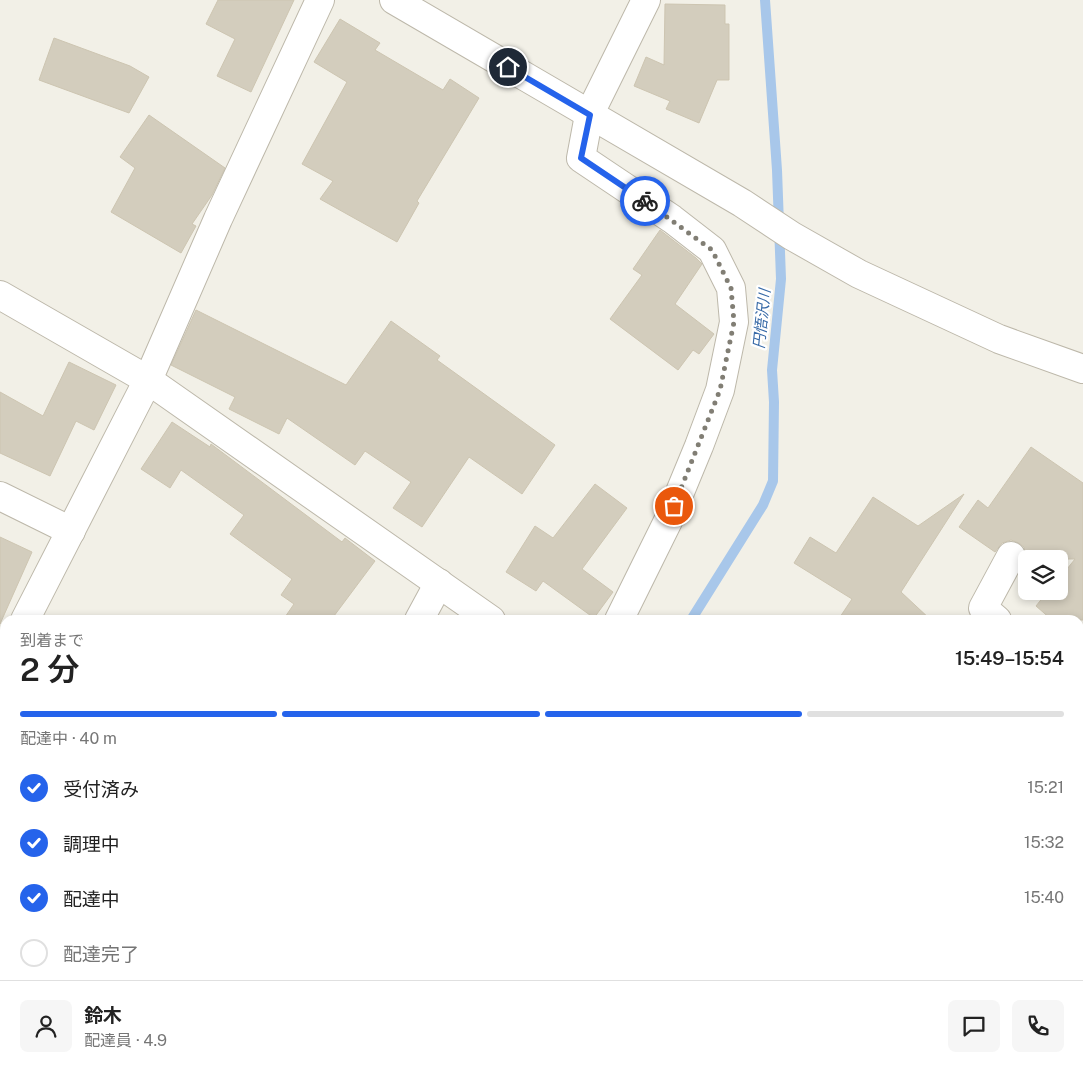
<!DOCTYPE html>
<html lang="ja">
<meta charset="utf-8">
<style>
body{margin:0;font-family:"Public Sans","Noto Sans JP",sans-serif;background:#f6f6f6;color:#222;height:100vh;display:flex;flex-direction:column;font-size:19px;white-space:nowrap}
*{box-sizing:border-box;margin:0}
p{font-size:16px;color:#767676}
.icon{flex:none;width:28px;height:28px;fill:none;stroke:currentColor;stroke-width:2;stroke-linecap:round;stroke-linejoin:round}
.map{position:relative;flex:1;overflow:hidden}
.sheet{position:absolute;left:0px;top:615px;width:1084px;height:466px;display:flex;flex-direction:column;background:#fff;border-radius:15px 15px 0 0;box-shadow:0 2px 8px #0003}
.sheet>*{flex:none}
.fabs{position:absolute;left:1018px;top:550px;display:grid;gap:10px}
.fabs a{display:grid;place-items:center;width:50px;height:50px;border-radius:8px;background:#fff;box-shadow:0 2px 8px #0003;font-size:25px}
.pin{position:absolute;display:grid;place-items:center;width:42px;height:42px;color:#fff;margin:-21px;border:2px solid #fff;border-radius:50%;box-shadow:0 1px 5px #0007}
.courier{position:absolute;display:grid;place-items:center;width:50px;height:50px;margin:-25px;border:4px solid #2563eb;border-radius:50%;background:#fff;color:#222;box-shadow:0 1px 6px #0007}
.head em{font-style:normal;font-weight:600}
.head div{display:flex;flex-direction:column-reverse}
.head{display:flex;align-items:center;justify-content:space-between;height:85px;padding:0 20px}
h1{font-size:32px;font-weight:600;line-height:38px}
.bar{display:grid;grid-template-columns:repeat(4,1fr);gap:8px 5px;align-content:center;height:60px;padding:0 20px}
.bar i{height:6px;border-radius:4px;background:#e0e0e0}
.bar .on{background:#2563eb}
.bar p{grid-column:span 4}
.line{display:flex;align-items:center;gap:12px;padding:0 20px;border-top:1px solid #e0e0e0}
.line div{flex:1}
.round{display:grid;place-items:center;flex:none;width:52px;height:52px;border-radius:8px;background:#f6f6f6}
ol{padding:0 20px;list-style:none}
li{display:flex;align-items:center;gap:15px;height:55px}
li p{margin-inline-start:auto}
li .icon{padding:5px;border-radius:50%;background:#2563eb;color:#fff;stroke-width:4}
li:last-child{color:#767676}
li i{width:28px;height:28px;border:2px solid #e0e0e0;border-radius:50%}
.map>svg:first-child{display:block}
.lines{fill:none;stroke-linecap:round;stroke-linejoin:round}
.stream{stroke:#a8c7ea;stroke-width:10}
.building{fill:#d3cdbd;stroke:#cdc5b1}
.minor-casing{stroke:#bdb8aa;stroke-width:30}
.path{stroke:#bdb69d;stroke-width:3;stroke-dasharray:2.5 2.5;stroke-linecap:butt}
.minor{stroke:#fff;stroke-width:28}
.done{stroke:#817e74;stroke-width:5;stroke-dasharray:0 9}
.route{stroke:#2563eb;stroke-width:6}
.labels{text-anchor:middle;stroke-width:4.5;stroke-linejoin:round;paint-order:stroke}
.water-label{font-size:15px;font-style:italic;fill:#386aa7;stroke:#fff}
</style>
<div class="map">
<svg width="1083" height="1081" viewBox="0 0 1083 1081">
<rect width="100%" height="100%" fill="#f2f0e7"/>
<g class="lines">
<!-- stream -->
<g class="stream">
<path d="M691,620l72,-115 10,-24 1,-79 -2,-32 9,-91 -4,-109 -12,-170"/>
<path d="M605,1076v5"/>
</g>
</g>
<!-- building -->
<g class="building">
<path d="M218,0h76l-43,92 -34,-16 18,-37 -29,-15z"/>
<path d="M665,4l60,1v19h4v56h-12l-18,43 -33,-14 4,-8 -36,-15 12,-29 18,8z"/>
<path d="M340,19l40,24 -5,7 68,40 7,-11 29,19 -62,103 2,2 -22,39 -77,-43 13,-18 -31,-17 45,-82 -33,-20z"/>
<path d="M54,38l76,28 19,11 -20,36 -90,-33z"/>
<path d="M149,115l76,53 -13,27 -20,29 4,2 -15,27 -70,-41 24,-44 -15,-11z"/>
<path d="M660,230l36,28 6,6 -27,40 39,30 -15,20 -6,-4 -15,20 -68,-51 32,-44 -9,-6z"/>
<path d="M196,310l150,75 45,-64 49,35 -3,4 118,85 -33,49 -53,-37 -47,70 -29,-19 18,-26 -46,-31 -10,14 -68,-47 -8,16 -50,-25 6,-12 -64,-32z"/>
<path d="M69,362l47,23 -22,45 -18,-9 -26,55 -50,-23v-61l43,24z"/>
<path d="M172,422l38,25 1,-3 131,98 3,-4 30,23 -44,59h-48l11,-16 -13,-9 11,-16 -62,-45 14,-19 -63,-45 -11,18 -29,-19z"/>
<path d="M1031,447l52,36v137h-31l-16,-14 12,-15h11v-12l16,-20h-49l-2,-12 -5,-4 -8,-3 -9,3 -7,9 -36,-25 19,-27 10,8z"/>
<path d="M595,484l32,24 -45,61 31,23 -19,26 -51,-37 -7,10 -30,-19 29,-46 18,12z"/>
<path d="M964,494l-63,98 30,28h-93l14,-21 -58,-36 16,-26 26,16 37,-56 45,29z"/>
<path d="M0,537l32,15 -32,72z"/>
</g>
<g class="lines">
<!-- minor casing -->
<g class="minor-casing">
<g id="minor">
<path d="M394,0l348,203 50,33 67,38 140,65 84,30"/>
<path d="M0,295l148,85 343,240"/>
<path d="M0,496l71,35"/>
<path d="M25,620l123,-240 70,-161 102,-219"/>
<path d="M419,620l20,-37"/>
<path d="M619,620l49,-99 31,-75 21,-56 14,-68 -3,-34 -19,-38 -40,-31 -91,-61 8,-43 57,-115"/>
<path d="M997,620l-14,-12 28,-52"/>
<path d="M0,670l5,-10"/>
<path d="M1079,692l4,3"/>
<path d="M0,862l5,4"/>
<path d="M1079,1050l4,1"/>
<path d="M164,1081l3,-5"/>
<path d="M413,1081v-5"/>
<path d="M1011,1081l2,-5"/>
</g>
</g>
<!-- path -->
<g class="path">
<path d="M1079,748l4,-6"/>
<path d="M349,1076l8,5"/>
</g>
<!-- minor -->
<use href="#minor" class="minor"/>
</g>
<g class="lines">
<!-- done -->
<path class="done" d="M645,201l67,49 19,38 3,34 -14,68 -46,116"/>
<!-- route -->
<path class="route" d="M508,67l82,48 -9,43 64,43"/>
</g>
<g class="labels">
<!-- water labels -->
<g class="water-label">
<text transform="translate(762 319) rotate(-84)" y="5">円悟沢川</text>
</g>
</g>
</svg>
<div class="fabs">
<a><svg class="icon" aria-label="layers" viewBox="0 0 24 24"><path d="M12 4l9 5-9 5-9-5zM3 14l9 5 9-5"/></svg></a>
</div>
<div class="pin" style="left:674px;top:506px;background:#ea580c"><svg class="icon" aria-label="bag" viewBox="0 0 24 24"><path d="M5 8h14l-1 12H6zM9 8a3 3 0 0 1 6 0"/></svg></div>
<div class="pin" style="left:508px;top:67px;background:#1f2937"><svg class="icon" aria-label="home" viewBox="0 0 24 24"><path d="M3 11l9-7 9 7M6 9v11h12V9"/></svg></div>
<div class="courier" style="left:645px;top:201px"><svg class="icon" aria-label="bike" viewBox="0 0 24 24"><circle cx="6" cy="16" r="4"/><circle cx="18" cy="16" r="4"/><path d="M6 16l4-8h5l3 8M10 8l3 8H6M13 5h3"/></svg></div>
<section class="sheet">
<div class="head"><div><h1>2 分</h1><p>到着まで</p></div><em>15:49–15:54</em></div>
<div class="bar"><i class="on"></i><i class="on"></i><i class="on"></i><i></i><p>配達中 · 40 m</p></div>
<ol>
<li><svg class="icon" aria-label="check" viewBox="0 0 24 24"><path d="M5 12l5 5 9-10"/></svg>受付済み<p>15:21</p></li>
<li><svg class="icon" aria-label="check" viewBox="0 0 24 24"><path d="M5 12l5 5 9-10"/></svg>調理中<p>15:32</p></li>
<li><svg class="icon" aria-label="check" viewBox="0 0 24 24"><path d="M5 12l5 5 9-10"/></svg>配達中<p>15:40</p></li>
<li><i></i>配達完了</li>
</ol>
<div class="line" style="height:90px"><a class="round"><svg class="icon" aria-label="person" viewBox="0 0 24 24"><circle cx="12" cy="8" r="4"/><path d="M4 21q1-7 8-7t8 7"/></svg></a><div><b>鈴木</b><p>配達員 · 4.9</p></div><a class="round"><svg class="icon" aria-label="chat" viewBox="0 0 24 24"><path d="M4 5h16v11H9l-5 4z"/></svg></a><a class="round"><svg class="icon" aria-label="phone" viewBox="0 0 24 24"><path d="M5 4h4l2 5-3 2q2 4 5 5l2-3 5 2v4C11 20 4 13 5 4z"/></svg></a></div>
</section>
</div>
